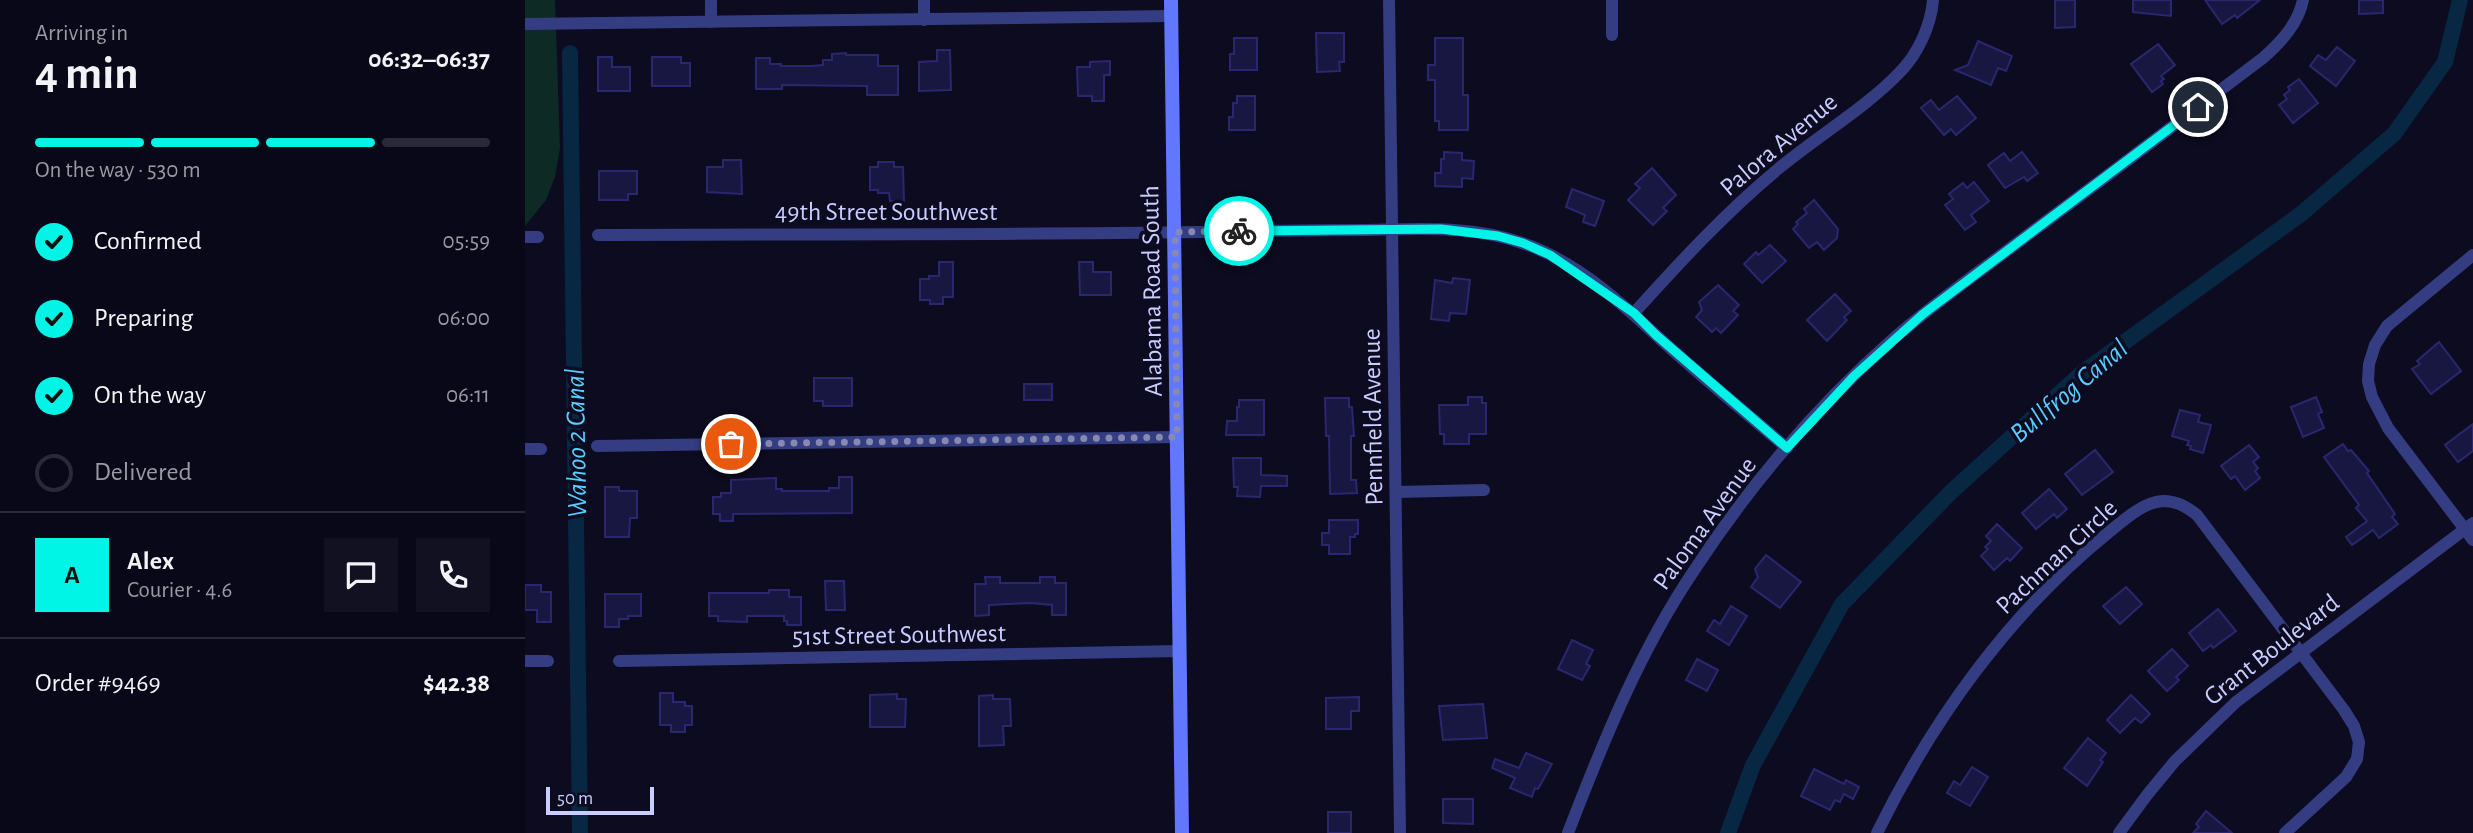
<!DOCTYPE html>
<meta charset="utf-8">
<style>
body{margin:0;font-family:"Alegreya Sans",sans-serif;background:#121121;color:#f1f3f6;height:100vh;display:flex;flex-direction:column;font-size:26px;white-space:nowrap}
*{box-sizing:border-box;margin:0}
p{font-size:23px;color:#999aa2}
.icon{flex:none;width:38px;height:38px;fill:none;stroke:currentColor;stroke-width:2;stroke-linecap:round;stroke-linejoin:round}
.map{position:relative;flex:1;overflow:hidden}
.side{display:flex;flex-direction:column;background:#090818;width:525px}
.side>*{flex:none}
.scale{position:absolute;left:21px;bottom:18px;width:108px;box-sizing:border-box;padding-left:7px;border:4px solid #cacdff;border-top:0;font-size:19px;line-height:24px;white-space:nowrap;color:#cacdff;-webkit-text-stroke:5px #0c0b20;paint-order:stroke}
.pin{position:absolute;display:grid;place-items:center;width:60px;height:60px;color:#fff;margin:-30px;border:4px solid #fff;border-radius:50%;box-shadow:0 2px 7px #0007}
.courier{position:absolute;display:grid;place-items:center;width:70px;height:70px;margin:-35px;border:5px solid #00f5e6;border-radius:50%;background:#fff;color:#222;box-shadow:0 2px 9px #0007}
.summary em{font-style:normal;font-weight:700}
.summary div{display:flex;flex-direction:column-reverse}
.summary{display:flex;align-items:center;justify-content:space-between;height:119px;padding:0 35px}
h1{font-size:46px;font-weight:700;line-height:52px}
.bar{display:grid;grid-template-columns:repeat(4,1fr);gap:10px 7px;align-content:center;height:84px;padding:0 35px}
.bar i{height:9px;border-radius:5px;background:#292937}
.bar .selected{background:#00f5e6}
.bar p{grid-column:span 4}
.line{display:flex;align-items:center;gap:18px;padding:0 35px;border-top:2px solid #292937}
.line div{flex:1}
.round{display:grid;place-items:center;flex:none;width:74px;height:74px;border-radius:0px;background:#121121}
ol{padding:0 35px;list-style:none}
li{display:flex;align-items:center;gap:21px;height:77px}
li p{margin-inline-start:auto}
li .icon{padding:7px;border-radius:50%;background:#00f5e6;color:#111;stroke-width:4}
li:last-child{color:#999aa2}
li i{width:38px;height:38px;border:4px solid #292937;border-radius:50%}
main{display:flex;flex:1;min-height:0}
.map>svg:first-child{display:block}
.green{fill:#0e2a25}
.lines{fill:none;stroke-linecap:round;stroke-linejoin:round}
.canal{stroke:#082742;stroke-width:16}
.building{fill:#181742;stroke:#2a276f;stroke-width:2}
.street{stroke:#343d82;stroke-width:12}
.secondary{stroke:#6177ff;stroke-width:14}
.done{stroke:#8889b1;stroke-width:7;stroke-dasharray:0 12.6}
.route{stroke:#00f5e6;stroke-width:9}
.labels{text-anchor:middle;stroke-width:7;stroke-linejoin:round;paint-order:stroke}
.street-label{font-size:26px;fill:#cacdff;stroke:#0c0b20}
.water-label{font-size:28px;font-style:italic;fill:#58cdff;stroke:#0c0b20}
</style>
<main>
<section class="side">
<div class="summary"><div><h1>4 min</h1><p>Arriving in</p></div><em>06:32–06:37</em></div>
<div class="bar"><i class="selected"></i><i class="selected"></i><i class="selected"></i><i></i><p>On the way · 530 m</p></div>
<ol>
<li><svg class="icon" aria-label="check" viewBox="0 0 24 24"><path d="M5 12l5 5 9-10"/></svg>Confirmed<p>05:59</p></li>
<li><svg class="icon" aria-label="check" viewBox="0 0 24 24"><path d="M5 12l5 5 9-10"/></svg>Preparing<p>06:00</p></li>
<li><svg class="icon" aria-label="check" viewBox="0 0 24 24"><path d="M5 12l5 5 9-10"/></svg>On the way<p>06:11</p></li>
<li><i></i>Delivered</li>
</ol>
<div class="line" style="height:126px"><b class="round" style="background:#00f5e6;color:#111">A</b><div><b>Alex</b><p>Courier · 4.6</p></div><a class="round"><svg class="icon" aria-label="chat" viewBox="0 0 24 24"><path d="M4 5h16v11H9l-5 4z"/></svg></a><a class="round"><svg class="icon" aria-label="phone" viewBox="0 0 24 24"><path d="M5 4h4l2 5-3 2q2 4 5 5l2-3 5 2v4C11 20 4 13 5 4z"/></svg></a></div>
<div class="line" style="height:91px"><div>Order #9469</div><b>$42.38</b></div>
</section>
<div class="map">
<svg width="1948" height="833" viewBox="0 0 1948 833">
<rect width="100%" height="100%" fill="#0c0b20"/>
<!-- green -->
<path class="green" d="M0,0h30l5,148 -5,29 -9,23 -21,26z"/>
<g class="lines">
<!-- canal -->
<g class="canal">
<path d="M45,53l10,780"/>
<path d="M1203,833l25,-68 89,-161 109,-112 131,-119 219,-159 93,-80 51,-72 15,-62"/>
</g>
</g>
<!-- building -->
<g class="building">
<path d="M1530,0h20v27l-20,1z"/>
<path d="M1608,0h38v16l-38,-4z"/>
<path d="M1680,0h55l-23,18 -2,-3 -13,9z"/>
<path d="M1834,0h24v13l-24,1z"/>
<path d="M791,33h28v29h-5l1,9 -23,1z"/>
<path d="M709,38h23v32h-27v-16h4z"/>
<path d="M910,38h28v57h5v35h-29v-9h-4v-41h-7v-15h7z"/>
<path d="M1453,41l34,15 -6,15 -8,-3 -7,17 -36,-15 13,-5z"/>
<path d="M1633,44l17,21 -14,11 3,3 -3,2 2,3 -11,8 -21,-28z"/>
<path d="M1812,47l18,14 -19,25 -26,-20 8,-11 8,5z"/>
<path d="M412,50h13l1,40 -32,1v-29l18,-1z"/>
<path d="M321,53v2h32v11h20v29h-31v-9l-85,-1v4h-26v-31h14v6h11v2h30l12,-1v-5h9v-6z"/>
<path d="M73,57h14v10h18v24h-32z"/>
<path d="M127,57h29v6h9v23h-38z"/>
<path d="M585,61v14h-6v26h-12v-5h-14l-1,-29h13v-5z"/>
<path d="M1774,79l19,24 -25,20 -14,-18 8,-6 -3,-4 6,-5 -2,-3z"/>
<path d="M712,96h18v34h-26v-13h4v-14h4z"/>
<path d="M1432,96l19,22 -20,17 -5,-6 -7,6 -23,-27 10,-8 8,10z"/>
<path d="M919,152l18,1v7l12,1 -1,18 -11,-1v9l-27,-1v-13h6v-14h3z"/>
<path d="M1497,152l16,21 -11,8 -3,-4 -19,11 -17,-23 16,-12 6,8z"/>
<path d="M198,160h18l1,34 -35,-2v-25h16z"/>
<path d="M353,162h16v5h9l1,34h-14l-1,-8h-11v-3h-8v-23h8z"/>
<path d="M1127,168l24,27 -13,13 4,3 -14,14 -25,-25 12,-12 -5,-4z"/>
<path d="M74,171h38v23h-9v6h-29z"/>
<path d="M1449,182l15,19 -18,14 5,7 -11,8 -20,-25 8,-6 -4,-5 14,-11 4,5z"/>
<path d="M1047,189l32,12 -9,25 -12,-4 2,-7 -19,-8z"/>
<path d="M1289,200l24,29 -1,9 -13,12 -7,-8 -8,6 -16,-19 5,-5 -2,-2 11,-9 -3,-4z"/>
<path d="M1245,245l16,16 -24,22 -18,-19 12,-12 2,3z"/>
<path d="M414,262h14v35h-10v7h-13v-4h-10v-21h9v-3h10z"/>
<path d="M554,262h14v10h18v23h-31z"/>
<path d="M928,278l17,2 -4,34 -16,-1 -1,8 -18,-2 4,-39 17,3z"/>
<path d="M1193,285l21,20 -6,6 5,4 -17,18 -5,-5 -4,4 -16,-15 6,-7 -3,-8z"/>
<path d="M1310,294l16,17 -7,6 3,3 -20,21 -20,-21z"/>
<path d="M1914,342l22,29 -30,23 -19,-25 8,-5 -3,-3z"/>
<path d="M289,378h38v28h-29v-5h-9z"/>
<rect x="499" y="384" width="28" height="16"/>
<path d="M943,397h14v6h4v31h-17v10h-25v-10h-4l-1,-29h29z"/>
<path d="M1791,397l6,15 -4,2 6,14 -21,9 -12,-30z"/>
<path d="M800,398h24v9h3l2,29h-3v44h5l1,13 -27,1 -1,-58h-3z"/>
<path d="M714,400h25v35h-38l1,-14h10v-14h2z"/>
<path d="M1655,410l20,5 -2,7 13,3 -8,28 -13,-4 1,-3 -4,-1 2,-4 -17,-5z"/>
<path d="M1948,424v27l-15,11 -13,-17z"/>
<path d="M1818,444l5,7 3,-1 18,21 -2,2 28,41 -3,3 6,7 -19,14 -6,-8 -21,15 -6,-8 21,-16 -11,-13 3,-3 -35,-48z"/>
<path d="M1724,445l10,12 -6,5 5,6 -3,3 5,7 -15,12 -10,-14 -4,3 -10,-13z"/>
<path d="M1570,450l18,22 -31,23 -17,-21z"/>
<path d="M708,458h28v17l26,1v10h-26l-1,11 -23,-1 1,-9h-4z"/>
<path d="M314,477h13v36l-119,1v7h-13v-7h-7v-17h8v-4h10v-13l45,-2v11h6v2h47v-3h10z"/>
<path d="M80,487h14v4h18v27h-7l-1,19h-24z"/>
<path d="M1524,489l18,20 -10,9 -3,-4 -18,15 -14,-16z"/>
<path d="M804,520h29v14h-3v3h-5v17h-21v-9h-7v-12h7z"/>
<path d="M1472,524l25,24 -12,13 -3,-3 -13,12 -13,-14 7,-7 -3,-2 6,-6 -5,-5z"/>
<path d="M1241,555l35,27 -21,26 -29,-21 7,-10 -3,-8z"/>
<path d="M460,577h15v6h40v-6h15v6h11v32h-14v-10l-22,-2 -41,2v10l-14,1v-32h11z"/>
<path d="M300,581h19l1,29h-19z"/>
<path d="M0,585h16v7h10v30h-14v-12h-12z"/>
<path d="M1601,587l16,17 -22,20 -17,-18z"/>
<path d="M244,590h20v7h12v28h-14v-4h-3v-5h-37v6l-29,-1v-5h-9v-23h60z"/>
<path d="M80,594h36v22h-13v3h-9v8h-14z"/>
<path d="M1206,606l16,10 -18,29 -22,-14 7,-11 6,4z"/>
<path d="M1693,609l18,22 -23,17 -2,-3 -8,6 -14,-18z"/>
<path d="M1047,640l21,10 -7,14 4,2 -8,14 -24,-11z"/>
<path d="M1647,649l16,17 -12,11 3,3 -12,11 -19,-20z"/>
<path d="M1172,659l21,11 -11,21 -21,-11z"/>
<path d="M135,693h13v9h12v4h7v19h-7v7h-14v-7h-11z"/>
<path d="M372,694v5h9l-1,28h-35v-32z"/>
<path d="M468,695v4h17l1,27h-8l1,19 -25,1v-50z"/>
<path d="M1606,695l19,19 -9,9 -6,-5 -15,15 -13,-13z"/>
<path d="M834,697v14h-8v18h-25v-31z"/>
<path d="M958,704l4,34 -44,2 -4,-34z"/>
<path d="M1563,738l18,15 -6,7 3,2 -16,24 -23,-18z"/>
<path d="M1001,753l26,11 -14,25 -3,-1 -3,9 -22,-9 5,-10 -23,-10 3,-9 24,9z"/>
<path d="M1447,767l16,10 -18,29 -23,-13 7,-12 6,4z"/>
<path d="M1289,769l30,15 2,-4 13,7 -6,12 -9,-5 -4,8 -5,-2 -5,10 -29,-14z"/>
<path d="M918,799h30v25l-30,-1z"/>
<path d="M1681,811l26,22h-39l6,-6 -3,-3z"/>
<rect x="803" y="812" width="23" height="21"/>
</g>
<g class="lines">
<!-- street -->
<g class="street">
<path d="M186,0v22"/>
<path d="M399,0v20"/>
<path d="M864,0l11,833"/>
<path d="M1087,0v35"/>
<path d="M0,24l647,-8"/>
<path d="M73,235c201,-1 401,0 602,-3 55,-1 110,-2 165,-2 52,-1 107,-5 157,13 52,17 96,57 135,93 42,39 87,75 130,112"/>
<path d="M0,237h13"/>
<path d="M1948,255l-86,71 -12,19 -6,19 -1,17 4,16 16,31 85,112"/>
<path d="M1109,313c45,-50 92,-101 144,-144 38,-32 89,-62 122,-97 18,-18 31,-47 33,-72"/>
<path d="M72,446l580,-9"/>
<path d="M0,449h16"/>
<path d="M871,492l88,-2"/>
<path d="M0,661h23"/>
<path d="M94,661l561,-10"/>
<path d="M1043,833c35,-91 72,-183 127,-264 55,-84 123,-164 198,-230 45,-39 93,-72 140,-108 77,-57 153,-115 230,-173 18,-16 35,-34 40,-58"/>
<path d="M1352,833c56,-114 133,-221 232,-301 15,-12 34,-30 54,-31 14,0 24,6 34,14l147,195 10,16 5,16 -2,17 -11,18 -61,56"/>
<path d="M1594,833l28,-38 28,-34 61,-59 237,-179"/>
</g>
<!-- secondary -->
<path class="secondary" d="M646,0l11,833"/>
</g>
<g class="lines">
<!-- done -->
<path class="done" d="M206,444l446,-7 -2,-205 64,-1"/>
<!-- route -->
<path class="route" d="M714,231l202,-2 57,7 25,7 27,12 84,58 22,22 131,113 67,-72 69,-62 275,-207"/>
</g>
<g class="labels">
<!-- street labels -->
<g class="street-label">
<text transform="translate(1253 144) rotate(-40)" y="9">Palora Avenue</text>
<text x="361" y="220">49th Street Southwest</text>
<text transform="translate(626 291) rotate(-91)" y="9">Alabama Road South</text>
<text transform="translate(847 417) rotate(-91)" y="9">Pennfield Avenue</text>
<text transform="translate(1179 523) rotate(-54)" y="9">Paloma Avenue</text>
<text transform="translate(1531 556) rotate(-43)" y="9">Pachman Circle</text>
<text transform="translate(374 634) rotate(-1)" y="9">51st Street Southwest</text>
<text transform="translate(1746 649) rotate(-38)" y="9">Grant Boulevard</text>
</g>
<!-- water labels -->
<g class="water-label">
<text transform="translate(1543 390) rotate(-40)" y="10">Bullfrog Canal</text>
<text transform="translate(50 443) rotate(-91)" y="10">Wahoo 2 Canal</text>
</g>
</g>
</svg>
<div class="scale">50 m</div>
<div class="pin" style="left:206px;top:444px;background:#ea580c"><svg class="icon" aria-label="bag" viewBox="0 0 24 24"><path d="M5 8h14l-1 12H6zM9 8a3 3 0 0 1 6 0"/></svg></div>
<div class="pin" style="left:1673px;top:107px;background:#1f2937"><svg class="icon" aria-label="home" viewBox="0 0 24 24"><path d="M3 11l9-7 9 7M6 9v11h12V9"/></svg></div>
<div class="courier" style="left:714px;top:231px"><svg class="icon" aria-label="bike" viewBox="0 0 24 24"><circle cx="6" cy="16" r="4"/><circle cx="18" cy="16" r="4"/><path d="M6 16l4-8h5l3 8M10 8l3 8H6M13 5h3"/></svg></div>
</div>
</main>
